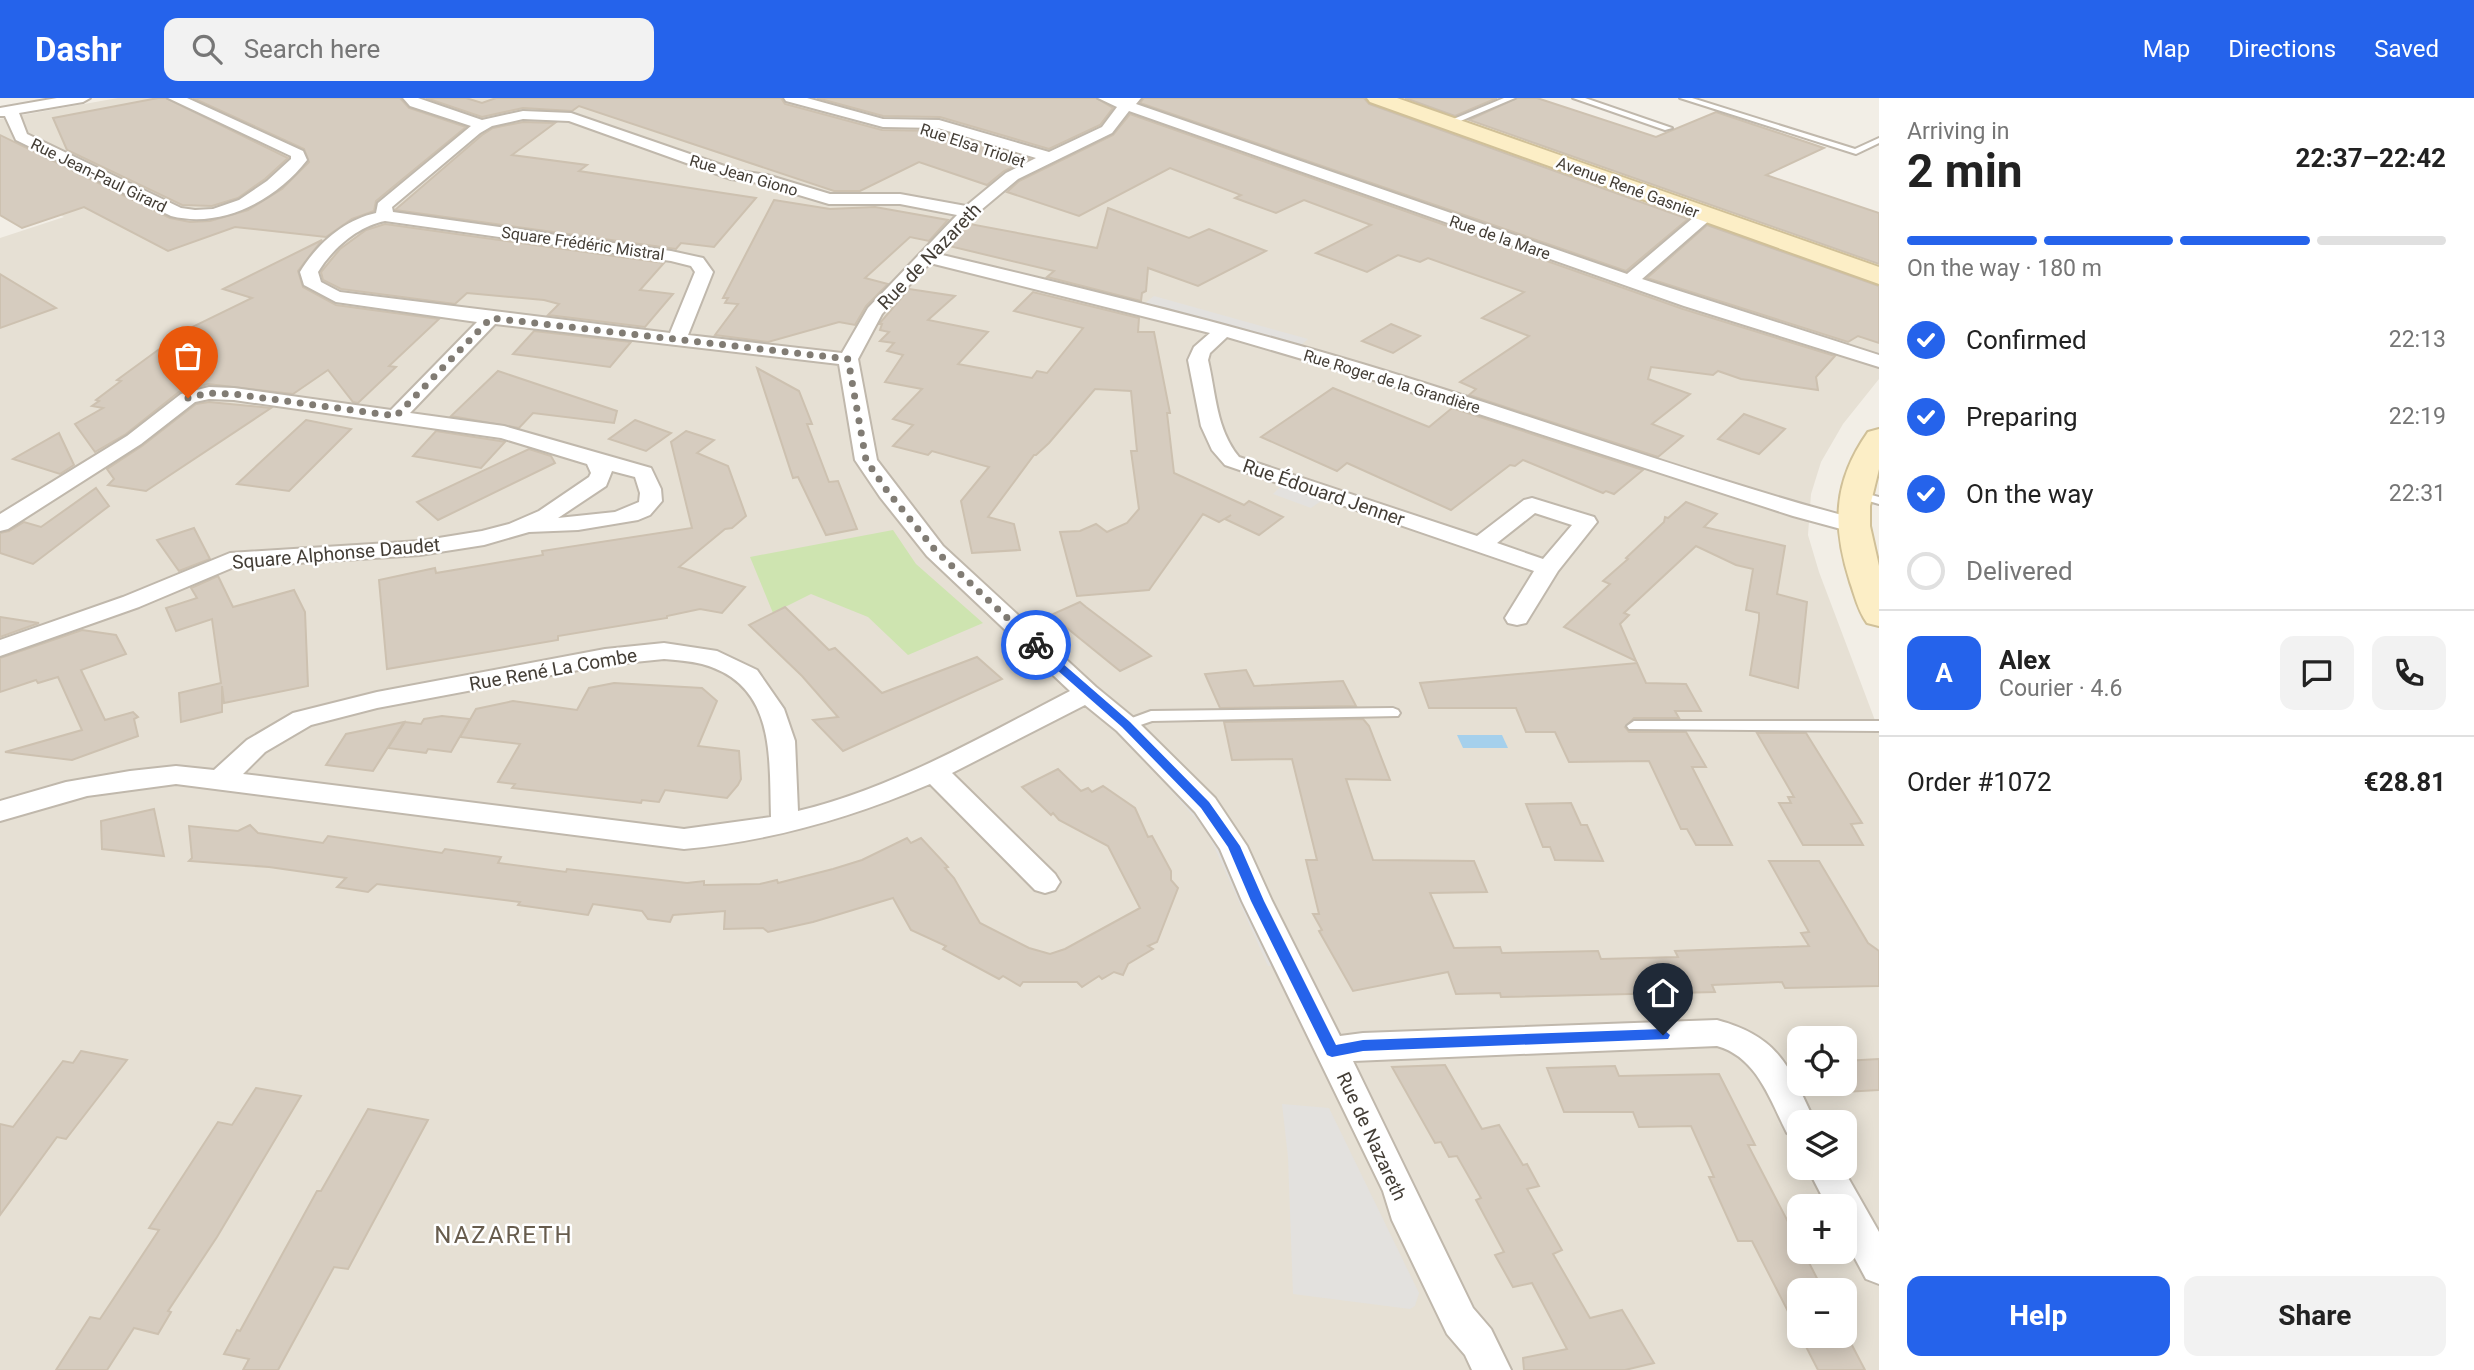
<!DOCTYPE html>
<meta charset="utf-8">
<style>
body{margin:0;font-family:Roboto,sans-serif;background:#f2f2f2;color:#222;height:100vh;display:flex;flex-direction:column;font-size:26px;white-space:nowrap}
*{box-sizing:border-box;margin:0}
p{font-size:23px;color:#767676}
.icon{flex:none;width:38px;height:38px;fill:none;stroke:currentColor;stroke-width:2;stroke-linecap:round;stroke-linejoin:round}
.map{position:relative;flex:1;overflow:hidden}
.details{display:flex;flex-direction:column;background:#fff;width:595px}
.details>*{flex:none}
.tools{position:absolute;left:1787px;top:928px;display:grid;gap:14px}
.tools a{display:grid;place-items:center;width:70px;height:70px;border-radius:14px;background:#fff;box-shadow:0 4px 18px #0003;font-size:35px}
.pin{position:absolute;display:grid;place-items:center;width:60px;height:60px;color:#fff;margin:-72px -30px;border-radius:50% 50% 50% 0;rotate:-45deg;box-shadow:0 0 7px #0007}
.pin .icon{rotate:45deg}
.courier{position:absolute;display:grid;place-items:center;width:70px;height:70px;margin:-35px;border:5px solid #2563eb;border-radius:50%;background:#fff;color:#222;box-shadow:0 2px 9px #0007}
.headline em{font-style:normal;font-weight:700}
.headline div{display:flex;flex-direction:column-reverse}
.headline{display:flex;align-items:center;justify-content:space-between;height:119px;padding:0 28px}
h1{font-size:46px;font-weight:700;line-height:52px}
.bar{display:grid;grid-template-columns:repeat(4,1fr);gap:10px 7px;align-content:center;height:84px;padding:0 28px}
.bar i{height:9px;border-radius:5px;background:#e0e0e0}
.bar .active{background:#2563eb}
.bar p{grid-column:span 4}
.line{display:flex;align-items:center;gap:18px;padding:0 28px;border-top:2px solid #e0e0e0}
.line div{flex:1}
.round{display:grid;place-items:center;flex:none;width:74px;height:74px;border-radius:14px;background:#f2f2f2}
ol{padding:0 28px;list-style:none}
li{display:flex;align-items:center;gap:21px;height:77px}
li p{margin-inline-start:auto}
li .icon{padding:7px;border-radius:50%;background:#2563eb;color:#fff;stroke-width:4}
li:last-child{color:#767676}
li i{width:38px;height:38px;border:4px solid #e0e0e0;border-radius:50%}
.cta{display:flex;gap:14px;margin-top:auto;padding:14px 28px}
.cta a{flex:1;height:80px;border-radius:14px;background:#2563eb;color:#fff;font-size:28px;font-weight:700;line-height:80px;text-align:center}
.cta a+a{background:#f2f2f2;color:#222}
header{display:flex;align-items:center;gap:42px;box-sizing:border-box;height:98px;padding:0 35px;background:#2563eb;color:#fff}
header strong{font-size:33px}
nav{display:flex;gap:38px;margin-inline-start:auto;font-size:24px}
.search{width:490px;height:63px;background:#f2f2f2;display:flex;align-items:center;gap:18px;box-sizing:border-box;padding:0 24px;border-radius:14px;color:#767676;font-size:26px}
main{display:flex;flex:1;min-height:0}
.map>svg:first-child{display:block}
.residential{fill:#e6e0d4;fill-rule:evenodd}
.green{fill:#cee4b0}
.parking{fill:#e3e1de}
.water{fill:#a5d0ec}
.building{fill:#d6ccbf;stroke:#cdc1b0;stroke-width:2}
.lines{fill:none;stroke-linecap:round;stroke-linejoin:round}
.lane-casing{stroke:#c0b8ac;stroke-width:4}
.street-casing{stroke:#c0b8ac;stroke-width:4}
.secondary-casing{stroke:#d0c098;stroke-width:4}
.lane{fill:#fff;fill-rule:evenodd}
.street{fill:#fff;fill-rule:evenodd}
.secondary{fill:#fceec6;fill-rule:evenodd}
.route{fill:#2563eb}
.done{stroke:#817c74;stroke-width:7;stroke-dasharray:0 12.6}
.labels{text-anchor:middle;stroke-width:5;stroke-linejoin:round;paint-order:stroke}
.far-street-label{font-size:16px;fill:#443e36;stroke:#fff}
.street-label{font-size:19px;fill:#443e36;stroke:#fff}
.near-neighbourhood-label{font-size:24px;letter-spacing:2px;fill:#675c4d;stroke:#fff}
</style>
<header>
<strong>Dashr</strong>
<div class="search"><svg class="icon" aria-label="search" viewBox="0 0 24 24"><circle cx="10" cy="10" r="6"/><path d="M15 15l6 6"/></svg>Search here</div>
<nav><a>Map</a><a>Directions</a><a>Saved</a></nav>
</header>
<main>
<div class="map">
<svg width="1879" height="1272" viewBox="0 0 1879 1272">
<rect width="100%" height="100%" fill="#f2eee6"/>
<!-- residential -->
<path class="residential" d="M118,0h967l21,7 38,-2 2,-5h201l532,192v89l-36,45 -22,38 -10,32 -3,41 11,37 60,159v639h-1879v-1132l64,-21 -64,-34v-64zM1799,940h45v45h-45zM1799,1024h45v45h-45zM1799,1108h45v45h-45zM1799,1192h45v45h-45z"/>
<!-- green -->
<path class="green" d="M893,432l23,34 67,59 -75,32 -40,-38 -57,-23 -38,19 -23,-56z"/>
<!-- parking -->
<g class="parking">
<path d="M1154,198l154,43 -8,7 -155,-43z"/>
<path d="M1283,386l41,15 -13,9 -38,-14z"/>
<path d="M1151,659l61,68 65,140 -9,1 -56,-124 -8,-14 -60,-68z"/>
<path d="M1282,1006l47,4 90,185 -4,13 -5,3 -117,-15 -5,-137z"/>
</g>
<!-- water -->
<path class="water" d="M1457,637h45l6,13h-45z"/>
<!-- building -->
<g class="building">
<path d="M158,0h8l122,60 -23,21 -27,19 -26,8 -30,-1 -115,-55 -14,-32z"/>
<path d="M193,0h207l9,10 57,19 -90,74 -2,10 -22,8 -26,18 -91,-10 -67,24 -84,-44 -62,21 -22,-13v-80l170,83 20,4 20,-1 38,-11 34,-21 27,-27 -5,-13z"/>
<path d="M426,0h40l16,5 14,-5h285l4,6 97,26 56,1 91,28 -25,12 -17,14 -68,-23 -59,29h-26l-255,-85 -7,5 -49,-3 -41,9z"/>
<path d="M817,0h279l17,10 -13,17 -51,24 -109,-32 -57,-1z"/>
<path d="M1144,0h220l5,6 319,115 -62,52 -486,-168z"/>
<path d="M1405,0h92l-42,18z"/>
<path d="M1517,0h20l119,39 60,-25 108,36 -58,27 113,38v51l-410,-144z"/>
<path d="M1130,16l553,195 152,47 -19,21 2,13 -77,-11 -23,-8 -5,4 -62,-8 -3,12 42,15 -38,30 31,12 -25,21 -189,-62 7,-6 -16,-7 69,-46 -47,-18 42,-26 -96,-34 -8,4 -22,-7 -31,17 -51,-19 55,-28 -67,-25 -28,13 -41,-15 6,-3 -71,-27 -91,48 -72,-24 12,-11 94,-46z"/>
<path d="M523,24l32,1 -43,32 75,10 -8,6 177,27 -42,49 -33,-4 -5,6 -281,-39 87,-75 11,-7z"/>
<path d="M774,102l56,9 45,-2 73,13 -19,21 -19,-4 -45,41 23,6 -22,22 -11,19 -16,-3 -71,20 -53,-7 23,-31 -13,-1 3,-5h-5z"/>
<path d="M1108,110l81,30 20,-9 57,22 -68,35 -50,-18 -2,23 -4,2 -1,8 -94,-24 7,-6 -105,-25 21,-22 127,24z"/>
<path d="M385,126l279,39 -24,27 33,4 -28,33 -97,-12 11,-11 -15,-4 -77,-7 -12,11 -114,-15 -18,-9 -2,-8 19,-23 26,-19z"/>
<path d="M1707,127l172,61v57l-21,-7 -10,6 -201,-64z"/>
<path d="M322,142l-24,31 5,16 33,18 103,14 -50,47 7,1 -38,36 -5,-1 -25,-32 -35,24 -85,-10 -29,8 -53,42 -31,18 -20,-28 28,-16 -11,-2 7,-5 -3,-1 25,-19 -4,-1 67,-49 68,-33 -29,-9z"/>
<path d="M0,176l56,34 -56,20z"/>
<path d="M909,191l46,7 -27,24 60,12 -30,32 74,14 5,-7 10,2 36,-45 -69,-17 19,-19 106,26 -1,14h16l16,81h-3l7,60 70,32 5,-4 34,16 -24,18 -34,-16 6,-4 -12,7 -16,-8 -54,76 -72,6 -17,-64 20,-1 16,-7 11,8 20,-9 12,-14 -8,-58h6l-6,-60 -36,-2 -46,54 -13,12h-2l-46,62 26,7 6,26 -48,3 -11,-52 28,-34 -57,-16 -4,4 -35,-9 20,-21 -20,-6 29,-30 -37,-7 18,-27 -16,-4 7,-8 -14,-2 9,-9 -9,-2 2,-6h-3z"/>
<path d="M1391,226l29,12 -27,17 -31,-12z"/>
<path d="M534,233l97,11 -21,25 -97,-13z"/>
<path d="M757,270l42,23 13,33h-5l22,58 9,-1 19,48 -31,6 -28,-58 -5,1z"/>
<path d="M498,273l119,40 -3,12 -81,-10 -14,15 -68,-12z"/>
<path d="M1333,290l96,39 23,-19 191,62 -29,24 -8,-3 -3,2 -80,-33 -8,6 -5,-1 -59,45 -104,-47 -10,8 -76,-34z"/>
<path d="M209,304l62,6 -125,83 -38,-6 6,-6 -7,-10 35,-23 54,-42z"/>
<path d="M1744,316l41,15 -26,25 -41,-15z"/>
<path d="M306,322l45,9 -62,62 -52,-7z"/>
<path d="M635,322l36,13 -25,18 -37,-12z"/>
<path d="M436,333l64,10 5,1 -24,26 -68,-12z"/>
<path d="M686,333l28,9 -17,13 31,13 18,50 -14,12 -7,1 -46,38 66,20 -23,26 -22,-4 -33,7v2l-109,18v4l-171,29 -8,-89 56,-12 1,5 107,-18 -1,-4 150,-23 -21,-86z"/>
<path d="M59,335l15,32 -14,9 -47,-15z"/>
<path d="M529,351l22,7 4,7 -117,57 -21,-18z"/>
<path d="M96,390l13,18 -76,58 -33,-11v-20l9,-2 15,-9 17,5z"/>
<path d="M1686,404l31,12 -13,13 81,19 -8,48 30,8 -9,86 -48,-13 9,-55v-7l-13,-3 7,-41 -17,-4 -40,-19 -72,67 5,2 -9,9 16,37 -72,-34 46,-43 -7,-3 25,-22 -2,-1 38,-36 1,-5 3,1z"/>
<path d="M194,430l16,31 -31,12 -22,-31z"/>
<path d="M218,478l15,31 61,-17 11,22 3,74 -84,17 -2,-17v26l-41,10 -2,-29 42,-10 -9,-64 -36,12 -10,-23 31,-10 -6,-10z"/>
<path d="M1080,504l6,5 65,49 -31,15 -69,-56z"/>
<path d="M785,509l44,43 6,-2 47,45 95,-36 25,22 -159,72 -30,-31 25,-3 -36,-41 -53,-51z"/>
<path d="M0,519l39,6 -39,14z"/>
<path d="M82,532l34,5 10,19 -45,16 24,50 28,-8 5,5 -4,2 4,17 -66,24 -67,-8 77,-22 -24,-53 -20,6 -2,-3 -36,12v-34z"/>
<path d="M1637,565l9,20 40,1 15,27h-26l4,7h-45l-9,9 4,5h57l20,35h-14l40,78h-36l-9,-16h-6l-32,-68 -80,1 -14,-30h-29l-10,-24h-87l-9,-25z"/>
<path d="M1246,572l8,16 89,-5 13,25 -136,2 -15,-34z"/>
<path d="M614,585l88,5 15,13 -19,45 41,5 2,28 -3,6 -11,13 -62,-8 -6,12 -17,-2 -1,3 -129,-15 3,-4 -17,-2 22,-38 -60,-7 16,-28 37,-8 64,9 12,-22z"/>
<path d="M442,618l28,3 -19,33 -23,-3 -2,4 -38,-5 17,-26 16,2 3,-5z"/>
<path d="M1363,621l6,7 21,54 -44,-1 27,81 101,1 13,31 -57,1 24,55 46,-1 2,6 96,-2 3,8 77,-2 -3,-6 134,-5 -8,-13 8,-1 -40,-71h50l49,82 11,8v35l-94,2 -3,-6 -70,3 3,7 -214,5 -1,-4 -44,1 -8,-22 -95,19 -34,-60 3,-1 -9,-16h6l-13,-54h11l-25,-101 -60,1 -8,-38z"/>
<path d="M404,624l-31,49 -47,-6 20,-31z"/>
<path d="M1757,635h49l56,90 -11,1 12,21h-60l-24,-42h12l-3,-6h6z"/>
<path d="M1058,671l23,22 7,-3 4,4 11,-6 32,22 13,29 4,-1 19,35v9l7,8 -21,54 -9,4 5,3 -25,15 -5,11 -9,-3 -12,7 -3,-3 -17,11 -5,-5h-54l-3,4 -17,-10 -4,3 -56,-30 3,-3 -35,-16 -18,-32 -80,24 -45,10 -5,-4 -39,1 1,-18 -52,4 -3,7 -22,-3 -6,-8 -49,-7 -5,11 -70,-10 2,-3 -143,-18 -9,8 -31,-5 9,-9 -77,-11 -80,-6 3,-3 -3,-32 49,5 12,-6 8,8 65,10 5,-7 114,17 3,-4 56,8 -3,6 68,9 1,-3 120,14 17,-2v4l56,-1 17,-4 1,3 55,-14 29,-9 45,-22 4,5 10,-5 27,29 -3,1 9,10 26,45 49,25 21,6 15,-5 75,-41 -32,-62 -49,-26 -6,-7 -2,2 -29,-28z"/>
<path d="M1571,705l10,22h6l16,36 -48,-1 -5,-13h-7l-17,-43z"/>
<path d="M154,711l10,47 -62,-7 -1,-28z"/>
<path d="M81,953l46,9 -61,79 -9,-2 -57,78v-91l13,3 50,-66 10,2z"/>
<path d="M1879,961v31l-35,2v-31z"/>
<path d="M1445,967l37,64 17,-4 24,40 4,-1 12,22 -12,3 35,61 -9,4 37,64 32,-8 32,53 -29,7h-101l-1,-12 44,-9 -35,-66 -19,4 -18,-32 9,-3 -28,-52 5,-2 -24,-42 -8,1 -8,-15 -6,1 -43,-76z"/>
<path d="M1615,968l4,10 100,-2 36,71h-7l51,98v8h4l20,39h-24v43l-47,-92h-14l-29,-64h5l-23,-51 -52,1 -6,-15h-69l-17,-44z"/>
<path d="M256,990l45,8 -84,141 -49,74 3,1 -13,22 -24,-6 -27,42h-51l34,-53 10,2 59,-89 -10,-2 69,-106 14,3z"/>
<path d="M368,1011l60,11 -80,149 -14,-2 -56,103h-35l6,-11 -25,-5 13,-24 3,1 77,-140h4z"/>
<path d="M1844,1232l21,40h-47l-18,-35h44z"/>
</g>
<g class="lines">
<!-- lane casing -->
<g class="lane-casing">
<g id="lane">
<path d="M1504,0h11l-64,27 -7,-2z"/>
<path d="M1573,0h12l87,30 -7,2z"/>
<path d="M1680,0h12l163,51 24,-11v5l-23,11z"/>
<path d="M1856,393l23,6v7l-27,-8 -2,-2z"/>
<path d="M1393,610l5,2 2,3 -2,3 -246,5 -26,9 -7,-5 2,-3 30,-11z"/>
<path d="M1634,623h245v10l-250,-2 -2,-3z"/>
</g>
</g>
<!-- street casing -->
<g class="street-casing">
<g id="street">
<path d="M57,0h33l-7,4 -64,11 8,21 154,74 14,2 18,-1 26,-9 28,-19 24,-22v-3l-123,-58h19l116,53 4,9c-31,40 -85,69 -136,56l-155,-76 -11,-24h-5v-8z"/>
<path d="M403,0h15l64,22 41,-9 48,2 168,58 28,4 63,19h70l66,12 40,-33 30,-15 -98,-30 -55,-1 -97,-26 -2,-3h23l76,21 56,1 110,32 53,-25 15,-20 -19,-9h43l-5,6 491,170 73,-62h12l2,3 -2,3 -70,61 237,76v12l-195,-61 -555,-195 -17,22 -94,46 -43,36 -37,39c154,36 304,73 454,119 156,48 310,105 468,147l3,5 -3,5 -8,2 -59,-16 -416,-135 -150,-44 -17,16 -2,7c8,34 8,69 31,97l238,79 47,-36 8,-2 62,19 3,5 -39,49 -32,52 -9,2 -9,-2 -3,-5 29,-47 -309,-106 -13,-15 -11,-24 -13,-66 6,-13 16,-14 -280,-70 -48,51 -24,45 19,101 66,86 153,141 39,32 80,79 32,48 25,55 68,135 23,-3 354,-13c63,17 72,47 98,102h-16v15l-12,-4c-17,-33 -30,-76 -70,-87l-364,15 120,247 18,21 20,41h-39l-7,-15 -18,-21 -55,-114 -9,-29 -141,-290 -22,-52 -25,-37 -78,-81 -32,-26 -133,68 103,101 5,8 -5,8 -10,3 -10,-3 -105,-106c-79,34 -159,57 -246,65l-508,-65 -89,12 -87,25v-20l66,-19 64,-11 46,-5 38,4 33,-30 46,-27 84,-21 228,-43 59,-6 53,8 40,19 27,39 11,32 3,70c94,-22 187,-76 272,-120l-143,-135 -47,-59 -25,-37 -16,-96 -344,-40 -85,89 94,13 147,42 10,21 1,12 -12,14 -12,5 -60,10 -49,2 -45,13 -64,10 -186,12 -95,40 -139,49v-16l123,-43 107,-44 190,-12 62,-10 27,-7 30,-13 50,-34 2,-4 -4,-9 -86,-26 -267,-38 -25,-1 -14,3 -54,42 -133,85 -8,2v-17l127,-78 54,-42 28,-7 25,1 157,22 86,-88 -141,-20 -32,-17 -4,-13c17,-28 44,-52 76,-59l2,-10 93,-77 -61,-20zM523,21l46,2 162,58 28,4 70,21h71l57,11 -89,93 -26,45 -154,-18 25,-63 -10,-14 -32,-7 -278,-39 -1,-5 88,-74 12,-7zM385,123l286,40 20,5 4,6 -25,61 -330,-41 -19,-10 -3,-10c14,-23 40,-46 67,-51zM612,373l23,6 5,16 -1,9 -24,10 -57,6 48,-32zM1535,415l37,12 -29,34 -46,-16zM664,561c12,1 26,2 38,5 74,20 67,92 69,153l-87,12 -441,-55 22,-22 46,-27 66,-17 228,-43z"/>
<path d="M1807,1069h35l37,65v52l-13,-5 -22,-41v-32h-17z"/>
</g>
</g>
<!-- secondary casing -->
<g class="secondary-casing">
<g id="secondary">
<path d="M1367,0h30l482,169v17l-509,-182z"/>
<path d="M1879,331v40l-9,37v20l9,40v60l-12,-3c-9,-12 -12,-27 -17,-41 -18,-57 -17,-100 18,-150z"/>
</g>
</g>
<!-- lane -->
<use href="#lane" class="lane"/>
<!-- street -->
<use href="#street" class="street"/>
<!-- secondary -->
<use href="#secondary" class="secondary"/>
</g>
<!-- route -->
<path class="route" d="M1032,545h7l91,79 79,80 31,44 24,55 72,144 27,-5 300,-11 7,6 -2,4 -305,12 -31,6 -5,-2 -76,-154 -23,-54 -27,-39 -79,-81 -90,-79z"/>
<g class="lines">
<!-- done -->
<path class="done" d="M188,300l21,-5 25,1 162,22 95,-98 357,41 18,101 22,32 48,59 100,94"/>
</g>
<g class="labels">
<!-- far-street labels -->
<g class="far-street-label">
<text transform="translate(973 47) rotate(18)" y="6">Rue Elsa Triolet</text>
<text transform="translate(99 77) rotate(26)" y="6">Rue Jean-Paul Girard</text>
<text transform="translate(744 77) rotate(16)" y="6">Rue Jean Giono</text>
<text transform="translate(1628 89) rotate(20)" y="6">Avenue René Gasnier</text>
<text transform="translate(1500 139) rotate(19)" y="6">Rue de la Mare</text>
<text transform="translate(583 145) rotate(8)" y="6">Square Frédéric Mistral</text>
<text transform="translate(1392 283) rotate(17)" y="6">Rue Roger de la Grandière</text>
</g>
<!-- street labels -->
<g class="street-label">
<text transform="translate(929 158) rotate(-46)" y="7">Rue de Nazareth</text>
<text transform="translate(1324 394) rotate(19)" y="7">Rue Édouard Jenner</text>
<text transform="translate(336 455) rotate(-5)" y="7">Square Alphonse Daudet</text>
<text transform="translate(553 571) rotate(-10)" y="7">Rue René La Combe</text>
<text transform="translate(1372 1038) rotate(65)" y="7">Rue de Nazareth</text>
</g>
<!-- near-neighbourhood labels -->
<g class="near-neighbourhood-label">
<text x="504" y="1145">NAZARETH</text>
</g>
</g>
</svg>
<div class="tools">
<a><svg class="icon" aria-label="locate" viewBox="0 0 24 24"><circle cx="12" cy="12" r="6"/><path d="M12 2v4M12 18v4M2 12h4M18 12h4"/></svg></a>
<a><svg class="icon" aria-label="layers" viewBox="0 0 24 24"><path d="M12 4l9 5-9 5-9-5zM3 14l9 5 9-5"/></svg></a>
<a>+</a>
<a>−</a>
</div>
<div class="pin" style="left:188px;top:300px;background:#ea580c"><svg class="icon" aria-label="bag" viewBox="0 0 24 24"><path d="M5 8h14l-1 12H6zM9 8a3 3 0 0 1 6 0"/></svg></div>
<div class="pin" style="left:1663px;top:937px;background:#1f2937"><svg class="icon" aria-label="home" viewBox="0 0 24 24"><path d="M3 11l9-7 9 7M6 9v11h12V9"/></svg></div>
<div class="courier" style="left:1036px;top:547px"><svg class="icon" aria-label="bike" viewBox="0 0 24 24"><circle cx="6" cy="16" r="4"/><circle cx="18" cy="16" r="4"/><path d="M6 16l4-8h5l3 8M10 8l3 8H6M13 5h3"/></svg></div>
</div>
<section class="details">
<div class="headline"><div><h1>2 min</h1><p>Arriving in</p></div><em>22:37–22:42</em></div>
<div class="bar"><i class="active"></i><i class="active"></i><i class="active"></i><i></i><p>On the way · 180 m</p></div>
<ol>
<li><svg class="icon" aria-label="check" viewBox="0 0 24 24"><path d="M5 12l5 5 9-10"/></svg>Confirmed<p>22:13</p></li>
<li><svg class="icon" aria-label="check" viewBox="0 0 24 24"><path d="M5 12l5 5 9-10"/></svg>Preparing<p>22:19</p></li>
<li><svg class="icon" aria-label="check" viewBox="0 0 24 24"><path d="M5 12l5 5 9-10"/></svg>On the way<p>22:31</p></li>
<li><i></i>Delivered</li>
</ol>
<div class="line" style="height:126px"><b class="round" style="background:#2563eb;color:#fff">A</b><div><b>Alex</b><p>Courier · 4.6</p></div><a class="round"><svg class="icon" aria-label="chat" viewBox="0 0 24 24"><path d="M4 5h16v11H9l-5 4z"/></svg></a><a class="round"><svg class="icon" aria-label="phone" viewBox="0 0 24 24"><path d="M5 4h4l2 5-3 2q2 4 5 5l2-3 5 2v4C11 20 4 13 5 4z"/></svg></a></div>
<div class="line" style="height:91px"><div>Order #1072</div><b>€28.81</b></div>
<div class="cta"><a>Help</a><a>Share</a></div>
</section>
</main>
